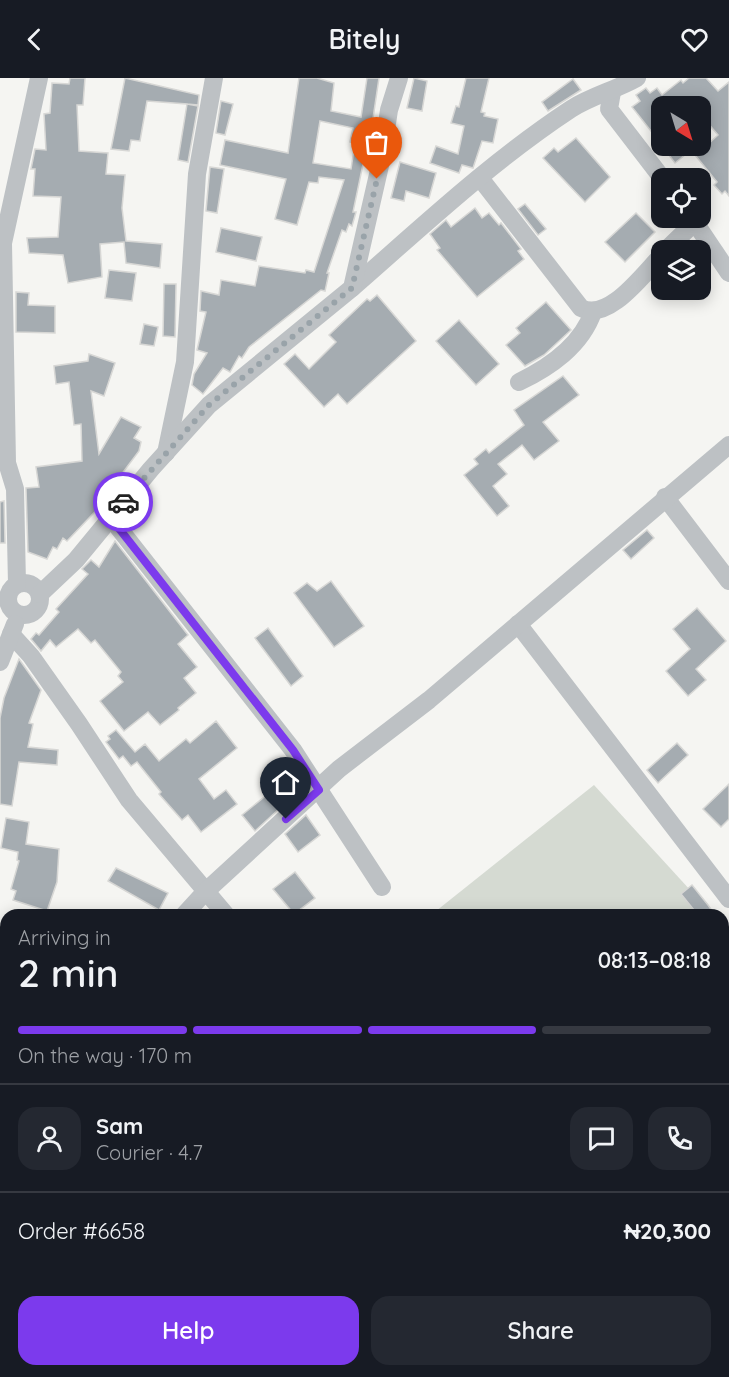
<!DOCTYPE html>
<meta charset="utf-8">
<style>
body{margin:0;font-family:Quicksand,sans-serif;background:#242831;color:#f1f3f6;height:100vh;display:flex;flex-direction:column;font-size:22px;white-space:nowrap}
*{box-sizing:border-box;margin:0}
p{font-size:20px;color:#9ea1a6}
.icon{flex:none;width:33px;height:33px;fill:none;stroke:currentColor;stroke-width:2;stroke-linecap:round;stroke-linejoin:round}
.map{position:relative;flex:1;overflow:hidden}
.drawer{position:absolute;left:0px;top:831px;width:729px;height:468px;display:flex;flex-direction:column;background:#171b24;border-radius:18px 18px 0 0;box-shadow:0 3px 15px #0003}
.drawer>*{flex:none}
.needle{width:39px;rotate:142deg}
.tools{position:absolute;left:651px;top:18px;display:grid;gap:12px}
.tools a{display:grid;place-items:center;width:60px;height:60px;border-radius:12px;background:#171b24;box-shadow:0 3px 15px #0003;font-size:30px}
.pin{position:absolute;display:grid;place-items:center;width:51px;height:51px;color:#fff;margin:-62px -26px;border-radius:50% 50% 50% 0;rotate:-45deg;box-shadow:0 0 6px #0007}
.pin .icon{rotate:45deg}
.courier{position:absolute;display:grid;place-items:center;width:60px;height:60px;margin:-30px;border:4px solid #7c3aed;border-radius:50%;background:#fff;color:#222;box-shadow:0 2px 8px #0007}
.headline em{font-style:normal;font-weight:600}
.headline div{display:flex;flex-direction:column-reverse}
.headline{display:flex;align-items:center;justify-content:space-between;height:102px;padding:0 18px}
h1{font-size:39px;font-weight:600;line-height:45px}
.bar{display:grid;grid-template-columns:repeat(4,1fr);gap:9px 6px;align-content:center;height:72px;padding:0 18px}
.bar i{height:8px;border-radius:4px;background:#363941}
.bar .selected{background:#7c3aed}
.bar p{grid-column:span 4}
.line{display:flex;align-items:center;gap:15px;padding:0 18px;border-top:2px solid #363941}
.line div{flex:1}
.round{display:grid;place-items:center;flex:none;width:63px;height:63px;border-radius:18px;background:#242831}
.button{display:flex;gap:12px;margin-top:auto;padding:12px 18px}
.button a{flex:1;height:69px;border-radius:18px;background:#7c3aed;color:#fff;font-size:24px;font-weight:600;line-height:69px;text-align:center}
.button a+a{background:#242831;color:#f1f3f6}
header{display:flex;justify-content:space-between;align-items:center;height:78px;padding:0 18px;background:#171b24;font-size:27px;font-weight:600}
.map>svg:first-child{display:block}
.green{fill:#d5dad2}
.building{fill:#a5acb1;stroke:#d7d7d5;stroke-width:1.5;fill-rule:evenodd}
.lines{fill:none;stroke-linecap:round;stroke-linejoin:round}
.minor{stroke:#bdc1c4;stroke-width:18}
.done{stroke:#99a3a9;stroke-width:6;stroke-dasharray:0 10.8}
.route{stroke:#7c3aed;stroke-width:8}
</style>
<header><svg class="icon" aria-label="back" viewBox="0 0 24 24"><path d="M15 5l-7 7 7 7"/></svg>Bitely<svg class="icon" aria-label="heart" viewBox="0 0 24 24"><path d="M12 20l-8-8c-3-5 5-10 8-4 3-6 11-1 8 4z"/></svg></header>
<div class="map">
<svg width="729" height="1299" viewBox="0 0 729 1299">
<rect width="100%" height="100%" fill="#f5f5f2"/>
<!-- green -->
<g class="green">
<path d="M594,707l119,130h-282z"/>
<path d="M723,848l6,7v353l-6,5z"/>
<path d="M119,1293h499l-8,6h-486z"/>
</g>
<!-- building -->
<g class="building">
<path d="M70,0h15l-2,27h-6l2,46 29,2 -2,21 19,1 -3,33 4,33 36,3 -2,24 -34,-5 -2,-21 -24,2 2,33 -34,6 -5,-28 -34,-2 -2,-15 31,-1 3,-40 -28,-1 2,-27h-4l4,-20 11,1 -2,-36 6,-1 2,-30 17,1z"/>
<path d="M125,0l74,17 -1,10 -11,-1 11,2 -10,56 -10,-2 9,-56 -40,-3 -7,40 -9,-1 -2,11 -18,-2z"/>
<path d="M299,0h18l17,5 -3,28 30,6 6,-39h12l-10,67h-2l-14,67h3l-4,14 -3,-2 -3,8 -4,-2 -15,43h2l-4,18 -4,-1 -72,57 -7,11 -3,-2 -9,16 -7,-4 -20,26 -11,-9 2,-11 13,-21 -10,-3 9,-38 -6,-1 1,-20 18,4 2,-15 34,6 4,-20 46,7 1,-3 8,2 30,-92 -25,-3 -1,6 -9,-1 -12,43 -22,-6 11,-40 -66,-14 5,-25 63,13zM320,43l33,7 -3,14 5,1 -4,26 -38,-6z"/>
<path d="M414,0l13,3 -5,30 -15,-3z"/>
<path d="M466,0h23l-8,34 4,1 -1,3 14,3 -5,24 -11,-2 -9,27 -11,-3 -3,8 -29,-10 6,-17 22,8 6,-28 -13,-3 5,-17 3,1z"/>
<path d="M689,0h17l12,13 11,-9v114l-4,-5 -3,3 -8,-9 3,-3 -26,-32 -16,13 -13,-17h44l12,-11 -18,-21v-8h-38v39l-30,-38 8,-6 -4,-6 10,-7 4,5 7,-5 5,7 19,-15 2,3z"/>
<path d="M573,1l8,11 -33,21 -6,-9z"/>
<path d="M221,23l12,3 -8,31 -9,-2z"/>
<path d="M576,60l34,39 -25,25 -42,-44 11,-10 4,4z"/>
<path d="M400,84l36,11 -7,25 -23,-7 -2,10 -13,-3z"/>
<path d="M210,89l14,2 -7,44 -11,-2z"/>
<path d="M525,126l21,25 -8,6 -20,-26z"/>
<path d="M475,130l7,10 7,-5 10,12 2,-2 20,26 -3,2 6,8 -47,38 -40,-47 3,-2 -10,-14 16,-14 5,7z"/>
<path d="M636,135l19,19 -30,30 -20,-20z"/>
<path d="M221,150l41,9 -6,24 -40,-9z"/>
<path d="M109,192l27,3 -4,28 -27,-3z"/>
<path d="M164,206h12l-1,53 -12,-1z"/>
<path d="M16,214l13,1 -1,12 27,1v27l-39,-1z"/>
<path d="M377,217l39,46 -69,63 -9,-10 -14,13 -40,-43 11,-10 14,15 27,-27 -7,-7 38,-36 3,2z"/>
<path d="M546,224l25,28 -27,25 -19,11 -19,-21 14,-12 -4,-5z"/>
<path d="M459,242l40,44 -23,21 -40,-44z"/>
<path d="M144,246l14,3 -4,19 -14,-2z"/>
<path d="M89,276l26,9 -11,33 -13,-5 8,63 22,-37 20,10 -7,11 7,4 -2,9 -30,40 3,3 -45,47 -4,-3 -6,11 -4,-2 -6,12 -19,-7 -2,-64 13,-1 -3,-20 46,-6 -1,-37 -7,1 -5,-43 -13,2 -2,-18 34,-5z"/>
<path d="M563,298l16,19 -36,27 16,19 -25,19 -12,-15 -24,19 9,10 -14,12 16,20 -12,10 -33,-41 14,-11 -4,-5 12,-10 3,4 35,-28 -10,-15z"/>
<path d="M4,423l1,42h-5v-41z"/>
<path d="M647,452l7,8 -23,21 -8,-9z"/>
<path d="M115,463l73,94 -10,9 19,23 -13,11 12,15 -18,15 1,2 -19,15 -12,-13 -24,19 -24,-30 23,-19 -5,-6 3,-4 -26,-32 -4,3 -13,-14 -22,18 -6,-7 -9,11 -10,-12 5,-6 3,2 20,-23 -3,-3 32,-35 -6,-5 9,-9 8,7z"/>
<path d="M331,503l33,45 -30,21 -40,-54 13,-10 10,8z"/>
<path d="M697,530l29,33 -30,28 10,11 -18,16 -22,-25 24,-22 -17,-20z"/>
<path d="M268,550l35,48 -12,10 -36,-48z"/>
<path d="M19,581l22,31 -12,33 4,1 -5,23 30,3 -1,15 -38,-3 -7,44 -12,-2v-86l4,-20z"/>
<path d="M216,643l21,27 -38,31 15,20 12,-9 11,14 -36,28 -13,-17 -6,5 -23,-26 2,-2 -24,-30 -6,4 -8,-10 -4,3 -13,-17 4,-3 -2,-3 8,-6 19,22 10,-8 14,17 27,-22 4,4z"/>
<path d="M677,665l11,12 -30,28 -11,-13z"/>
<path d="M729,706v35l-8,8 -18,-18z"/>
<path d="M274,711l11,13 6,-4 -36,33 -13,-16z"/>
<path d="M306,737l14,20 -22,17 -13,-18z"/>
<path d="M6,740l23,4 -3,22 33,5 -2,33 -10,29 -34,-11 3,-9 -5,-2 8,-28 -2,-1 1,-8 -17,-4z"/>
<path d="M116,790l52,25 -9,17 -51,-29z"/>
<path d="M295,794l20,26 -21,16 -21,-25z"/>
<path d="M692,807l16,20 7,10h-17l-17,-21z"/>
</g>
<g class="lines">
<!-- minor -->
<g class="minor">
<path d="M612,14l-3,17 53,69"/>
<path d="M480,100l101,130c28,14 62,-34 81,-53"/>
<path d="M692,140l37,55"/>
<path d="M666,172l29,-28"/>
<path d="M352,210c71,-62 140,-127 219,-179 20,-13 45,-19 66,-31"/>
<path d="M519,304c31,-15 62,-36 74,-70"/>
<path d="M166,375l19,-91 12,-188 17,-96"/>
<path d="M665,419l64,84"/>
<path d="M110,439l183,233 89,137"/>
<circle cx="24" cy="521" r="16"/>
<path d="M17,506l-2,-95 -8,-26 -4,-220 36,-165"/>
<path d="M40,516l36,-34 75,-91 58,-64 143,-117 30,-131 7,-47 10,-32"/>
<path d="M518,546l211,275"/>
<path d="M11,556l20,22 48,68 50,76 97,115"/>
<path d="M0,584l15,-38"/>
<path d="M184,837l21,-23 134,-123 90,-69 300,-255"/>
<path d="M0,1179l6,14"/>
<path d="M0,1286l6,-3"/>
<path d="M53,1293l4,6"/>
</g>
</g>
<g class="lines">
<!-- done -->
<path class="done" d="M123,424l86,-97 143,-117 25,-109"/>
<!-- route -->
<path class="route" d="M123,424l-13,15 183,233 26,40 -33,29"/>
</g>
</svg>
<div class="tools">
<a><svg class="needle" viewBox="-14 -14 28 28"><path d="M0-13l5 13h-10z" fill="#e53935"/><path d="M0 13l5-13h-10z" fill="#9ea1a6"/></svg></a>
<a><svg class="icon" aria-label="locate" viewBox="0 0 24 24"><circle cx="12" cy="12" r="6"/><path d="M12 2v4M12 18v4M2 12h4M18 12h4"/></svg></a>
<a><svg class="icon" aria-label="layers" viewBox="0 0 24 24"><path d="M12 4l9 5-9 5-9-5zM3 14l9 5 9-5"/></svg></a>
</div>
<div class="pin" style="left:377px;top:101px;background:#ea580c"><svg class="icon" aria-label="bag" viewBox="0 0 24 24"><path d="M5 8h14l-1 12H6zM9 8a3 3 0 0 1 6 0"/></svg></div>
<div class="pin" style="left:286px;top:741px;background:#1f2937"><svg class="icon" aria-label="home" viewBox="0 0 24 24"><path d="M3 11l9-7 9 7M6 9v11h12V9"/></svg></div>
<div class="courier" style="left:123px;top:424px"><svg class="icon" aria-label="car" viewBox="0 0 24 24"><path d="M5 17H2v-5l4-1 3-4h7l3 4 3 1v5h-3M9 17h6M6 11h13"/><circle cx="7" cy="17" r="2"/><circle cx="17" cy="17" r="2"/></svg></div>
<section class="drawer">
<div class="headline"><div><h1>2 min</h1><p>Arriving in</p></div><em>08:13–08:18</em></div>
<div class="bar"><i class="selected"></i><i class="selected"></i><i class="selected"></i><i></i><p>On the way · 170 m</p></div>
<div class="line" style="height:108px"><a class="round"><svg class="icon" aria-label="person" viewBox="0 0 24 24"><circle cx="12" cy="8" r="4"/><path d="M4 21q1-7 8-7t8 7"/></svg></a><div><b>Sam</b><p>Courier · 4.7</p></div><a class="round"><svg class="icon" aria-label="chat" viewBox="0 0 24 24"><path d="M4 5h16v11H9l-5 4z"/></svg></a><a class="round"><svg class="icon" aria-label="phone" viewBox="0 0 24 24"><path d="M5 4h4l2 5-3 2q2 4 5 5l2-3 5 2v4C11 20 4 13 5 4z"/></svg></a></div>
<div class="line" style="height:78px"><div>Order #6658</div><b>₦20,300</b></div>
<div class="button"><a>Help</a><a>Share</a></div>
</section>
</div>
